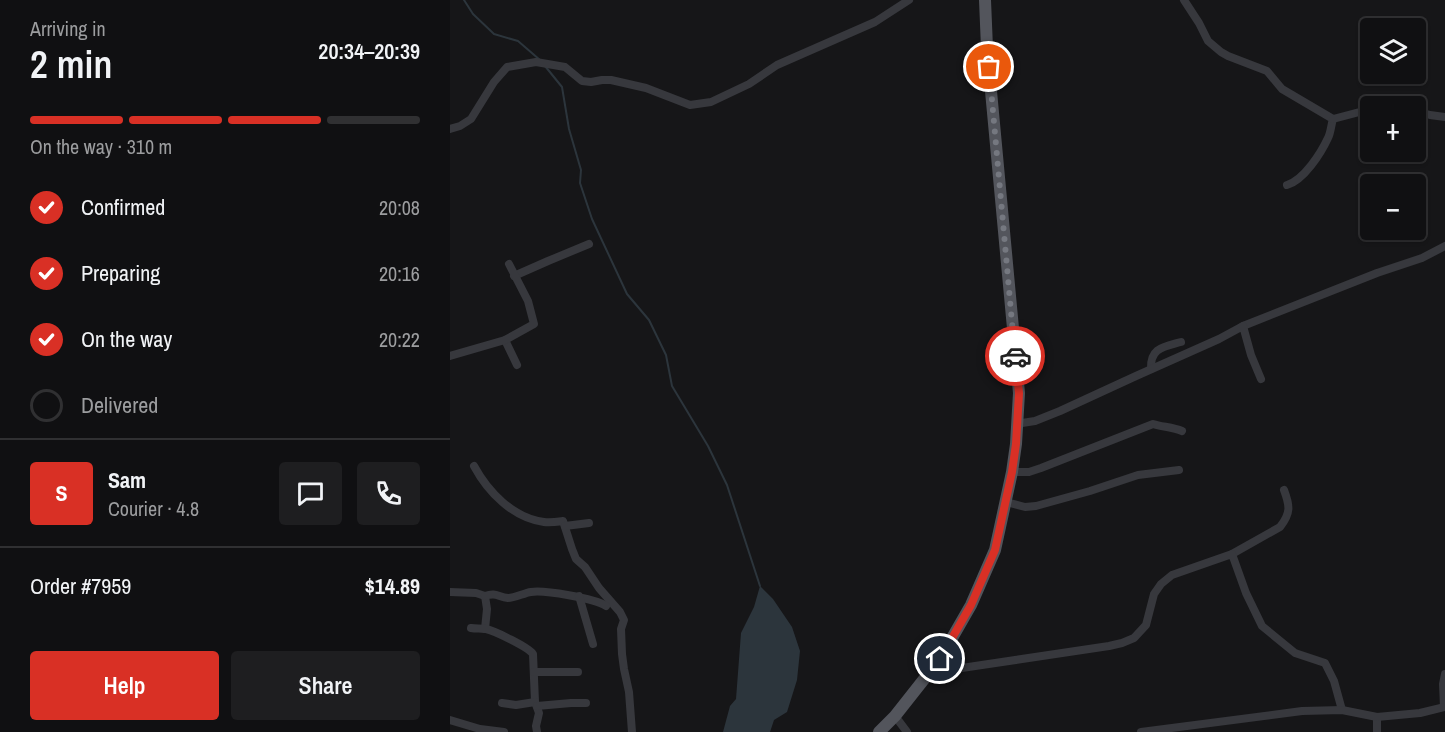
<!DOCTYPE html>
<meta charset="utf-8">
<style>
body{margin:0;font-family:"Archivo Narrow",sans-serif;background:#1e1e20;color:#f1f3f6;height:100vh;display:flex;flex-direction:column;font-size:22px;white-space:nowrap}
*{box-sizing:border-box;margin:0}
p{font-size:20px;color:#9c9d9f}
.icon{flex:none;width:33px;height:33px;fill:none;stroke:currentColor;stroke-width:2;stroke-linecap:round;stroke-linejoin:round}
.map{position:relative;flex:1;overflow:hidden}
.drawer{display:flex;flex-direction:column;background:#101012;width:450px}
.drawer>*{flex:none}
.buttons{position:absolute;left:910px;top:18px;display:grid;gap:12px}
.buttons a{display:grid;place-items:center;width:66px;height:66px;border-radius:6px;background:#101012;box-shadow:0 2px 4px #0004,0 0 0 2px #303032;font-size:30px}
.pin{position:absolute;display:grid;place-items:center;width:51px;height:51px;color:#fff;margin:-26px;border:3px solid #fff;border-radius:50%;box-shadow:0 2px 6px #0007}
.courier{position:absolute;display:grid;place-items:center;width:60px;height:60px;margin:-30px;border:4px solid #d93025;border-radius:50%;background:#fff;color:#222;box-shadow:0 2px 8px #0007}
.overview em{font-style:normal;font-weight:600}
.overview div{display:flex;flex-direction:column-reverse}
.overview{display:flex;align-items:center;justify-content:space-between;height:102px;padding:0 30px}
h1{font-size:39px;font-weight:600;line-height:45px}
.bar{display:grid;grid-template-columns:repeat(4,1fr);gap:9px 6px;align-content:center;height:72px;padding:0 30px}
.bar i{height:8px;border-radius:4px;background:#303032}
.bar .selected{background:#d93025}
.bar p{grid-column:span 4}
.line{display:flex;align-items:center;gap:15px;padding:0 30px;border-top:2px solid #303032}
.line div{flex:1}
.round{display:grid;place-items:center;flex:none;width:63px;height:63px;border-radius:6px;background:#1e1e20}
ol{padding:0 30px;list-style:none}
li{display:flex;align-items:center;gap:18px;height:66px}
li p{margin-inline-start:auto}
li .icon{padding:6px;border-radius:50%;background:#d93025;color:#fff;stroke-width:4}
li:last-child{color:#9c9d9f}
li i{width:33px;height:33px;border:3px solid #303032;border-radius:50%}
.cta{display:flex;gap:12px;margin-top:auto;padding:12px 30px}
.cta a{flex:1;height:69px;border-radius:6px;background:#d93025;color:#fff;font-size:24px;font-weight:600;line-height:69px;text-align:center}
.cta a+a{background:#1e1e20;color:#f1f3f6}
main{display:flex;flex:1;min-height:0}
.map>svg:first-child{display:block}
.water{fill:#2c353c}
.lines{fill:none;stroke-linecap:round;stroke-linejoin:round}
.stream{stroke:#2c353c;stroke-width:2}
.minor{stroke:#37383d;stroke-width:8}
.primary{stroke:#53555c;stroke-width:12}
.done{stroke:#757880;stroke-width:6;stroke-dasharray:0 10.8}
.route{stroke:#d93025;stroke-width:8}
</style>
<main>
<section class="drawer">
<div class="overview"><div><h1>2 min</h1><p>Arriving in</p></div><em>20:34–20:39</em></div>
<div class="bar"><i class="selected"></i><i class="selected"></i><i class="selected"></i><i></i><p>On the way · 310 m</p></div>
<ol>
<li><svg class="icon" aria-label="check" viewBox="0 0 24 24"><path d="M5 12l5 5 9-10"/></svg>Confirmed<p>20:08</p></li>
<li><svg class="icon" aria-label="check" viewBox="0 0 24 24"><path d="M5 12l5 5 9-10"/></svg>Preparing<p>20:16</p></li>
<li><svg class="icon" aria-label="check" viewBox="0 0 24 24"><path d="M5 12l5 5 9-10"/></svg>On the way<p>20:22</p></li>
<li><i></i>Delivered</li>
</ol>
<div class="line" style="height:108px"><b class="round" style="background:#d93025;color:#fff">S</b><div><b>Sam</b><p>Courier · 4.8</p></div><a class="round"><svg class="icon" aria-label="chat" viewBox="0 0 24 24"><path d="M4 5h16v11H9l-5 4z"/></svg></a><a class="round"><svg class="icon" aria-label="phone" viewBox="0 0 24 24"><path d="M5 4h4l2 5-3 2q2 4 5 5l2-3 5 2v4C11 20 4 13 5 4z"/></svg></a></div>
<div class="line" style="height:78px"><div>Order #7959</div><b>$14.89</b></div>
<div class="cta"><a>Help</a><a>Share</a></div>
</section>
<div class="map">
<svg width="995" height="732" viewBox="0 0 995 732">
<rect width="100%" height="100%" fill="#161618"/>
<!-- water -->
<path class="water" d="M310,586l13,13 19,28 8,24 -3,29 -10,32 -13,8 -4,12h-47l7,-26 6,-7 5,-66 13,-26z"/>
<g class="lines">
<!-- stream -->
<g class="stream">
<path d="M14,0l9,14 21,20 24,7 22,19"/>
<path d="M95,66l17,21 7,42 12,41 -1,13 12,36 35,75 22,26 17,35 6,31 36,60 19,39 33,101"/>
</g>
<!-- minor -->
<g class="minor">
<path d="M734,0l15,23 9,18 13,11 7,4 39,15 15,18 51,30c-2,6 -2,13 -5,19 -7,15 -24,42 -41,47"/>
<path d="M966,111l14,4 15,2"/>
<path d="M883,119l38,-10"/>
<path d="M0,129l10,-3 11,-7 23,-37 13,-15 29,-5 29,5 17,14 9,1 11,-2h9l35,8 44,17 21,-3 38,-18 28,-19 98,-43 34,-22"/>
<path d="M64,276l34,-15 41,-17"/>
<path d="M793,326l134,-53 45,-15 23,-12"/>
<path d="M55,340l12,25"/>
<path d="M0,356l55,-16 29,-16 -6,-23 -19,-37"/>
<path d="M701,369c-1,-21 12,-22 30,-27"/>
<path d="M567,421l5,2 13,-2 25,-10 76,-35 83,-37 24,-13 8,29 10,24"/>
<path d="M24,466c14,26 39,52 70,56 6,1 12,0 19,-1l9,28 4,10 9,8 14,21 21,24 4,8 -3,9 1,25 2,15 5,23 3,40"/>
<path d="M562,472h17l12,-4 112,-44c9,3 20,3 29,7"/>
<path d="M556,502l19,5 11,-1 54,-15 48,-16 41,-5"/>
<path d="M115,526l24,-3"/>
<path d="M782,554l48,-27c11,-14 10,-21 4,-37"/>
<path d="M0,592l26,1 9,3 2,13 -2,20"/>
<path d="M35,596c11,-4 13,1 23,2 7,0 16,-5 23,-6 13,-2 63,6 75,14"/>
<path d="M129,596l14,48"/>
<path d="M21,628c5,1 10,0 15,1 9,2 42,18 47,25l2,48 4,11 -3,13 1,6"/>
<path d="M490,659l9,8 6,2 154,-23 13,-3 12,-5 12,-13 8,-31 7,-10 11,-9 60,-21 14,39 16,33 33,27 30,10 9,18 8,29"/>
<path d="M84,672h44"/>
<path d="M52,703l14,2 19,-3"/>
<path d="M87,706l34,-3h15"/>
<path d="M994,707l-1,-23 2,-10"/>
<path d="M445,716l12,16"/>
<path d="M927,717v15"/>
<path d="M0,720l30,9 24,3"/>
<path d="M691,732l161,-21 40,-1 35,7 43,-4 25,-6"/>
</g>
<!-- primary -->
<path class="primary" d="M429,732l16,-16 45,-57 31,-54 24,-55 17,-78 4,-28 3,-51 -32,-345 -2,-48"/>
</g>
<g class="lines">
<!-- done -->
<path class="done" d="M539,67l26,289"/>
<!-- route -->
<path class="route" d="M490,659l31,-54 24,-55 17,-78 4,-28 3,-51 -4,-37"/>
</g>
</svg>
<div class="buttons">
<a><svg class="icon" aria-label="layers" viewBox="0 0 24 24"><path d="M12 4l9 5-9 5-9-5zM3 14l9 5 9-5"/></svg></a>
<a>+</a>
<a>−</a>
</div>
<div class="pin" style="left:539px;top:67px;background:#ea580c"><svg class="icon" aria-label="bag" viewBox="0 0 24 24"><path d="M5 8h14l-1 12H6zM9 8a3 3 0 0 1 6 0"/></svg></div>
<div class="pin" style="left:490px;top:659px;background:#1f2937"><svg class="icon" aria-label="home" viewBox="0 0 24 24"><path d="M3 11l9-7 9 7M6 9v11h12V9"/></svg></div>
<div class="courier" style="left:565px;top:356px"><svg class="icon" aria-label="car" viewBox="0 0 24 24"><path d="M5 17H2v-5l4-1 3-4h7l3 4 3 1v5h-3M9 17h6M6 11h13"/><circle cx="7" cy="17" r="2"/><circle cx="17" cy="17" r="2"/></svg></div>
</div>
</main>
